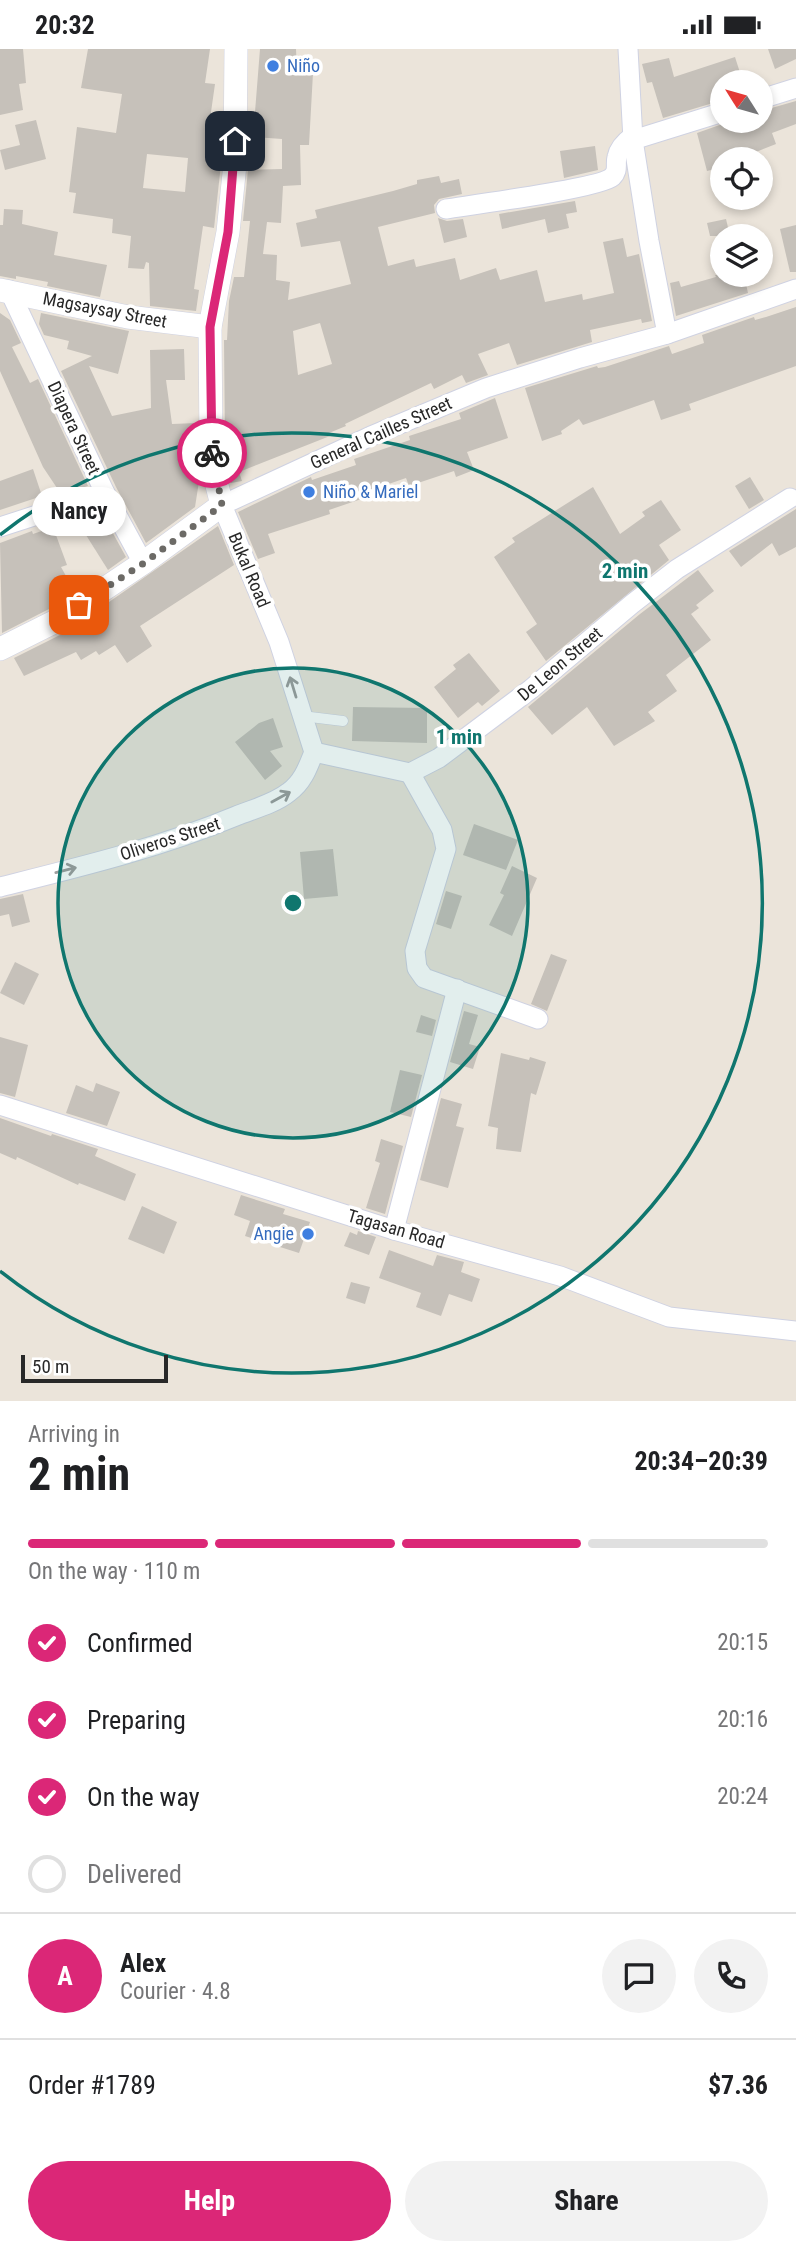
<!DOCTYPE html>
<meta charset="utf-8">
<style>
body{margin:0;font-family:"Roboto Condensed",sans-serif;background:#f2f2f2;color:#202124;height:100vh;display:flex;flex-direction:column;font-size:26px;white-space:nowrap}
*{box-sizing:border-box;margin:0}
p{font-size:23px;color:#757577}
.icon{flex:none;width:38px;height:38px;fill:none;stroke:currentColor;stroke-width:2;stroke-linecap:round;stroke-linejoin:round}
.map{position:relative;height:1352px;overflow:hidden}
.sheet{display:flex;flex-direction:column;background:#fff;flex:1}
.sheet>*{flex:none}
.needle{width:46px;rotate:307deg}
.controls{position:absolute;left:710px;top:21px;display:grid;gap:14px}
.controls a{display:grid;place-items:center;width:63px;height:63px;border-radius:50%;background:#fff;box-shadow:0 4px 10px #0003;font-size:35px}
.scale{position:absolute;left:21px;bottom:18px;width:147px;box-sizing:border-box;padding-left:7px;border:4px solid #282828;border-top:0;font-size:19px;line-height:24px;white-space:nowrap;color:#282828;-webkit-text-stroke:5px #fff;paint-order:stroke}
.pin{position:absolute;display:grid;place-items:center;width:60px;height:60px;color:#fff;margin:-30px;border-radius:14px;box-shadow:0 4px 10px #0006}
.courier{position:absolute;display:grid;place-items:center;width:70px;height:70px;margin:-35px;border:5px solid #db2777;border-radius:50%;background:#fff;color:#222;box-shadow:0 2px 9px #0007}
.bubble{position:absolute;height:49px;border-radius:24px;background:#fff;box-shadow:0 4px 10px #0003;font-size:23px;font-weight:700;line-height:49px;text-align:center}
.headline em{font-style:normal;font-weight:700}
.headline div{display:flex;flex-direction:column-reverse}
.headline{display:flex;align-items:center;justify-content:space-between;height:119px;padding:0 28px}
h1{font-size:46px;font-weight:700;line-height:52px}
.bar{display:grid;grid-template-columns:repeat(4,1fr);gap:10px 7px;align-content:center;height:84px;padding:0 28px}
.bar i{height:9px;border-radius:5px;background:#e0e0e0}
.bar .on{background:#db2777}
.bar p{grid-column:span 4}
.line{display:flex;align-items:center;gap:18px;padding:0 28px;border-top:2px solid #e0e0e0}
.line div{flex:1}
.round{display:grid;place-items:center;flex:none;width:74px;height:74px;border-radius:37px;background:#f2f2f2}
ol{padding:0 28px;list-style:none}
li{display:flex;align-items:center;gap:21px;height:77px}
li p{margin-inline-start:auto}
li .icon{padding:7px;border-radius:50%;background:#db2777;color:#fff;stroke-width:4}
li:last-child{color:#757577}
li i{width:38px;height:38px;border:4px solid #e0e0e0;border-radius:50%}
.button{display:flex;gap:14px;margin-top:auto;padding:14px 28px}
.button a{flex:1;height:80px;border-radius:42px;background:#db2777;color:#fff;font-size:28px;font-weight:700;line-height:80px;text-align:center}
.button a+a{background:#f2f2f2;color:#202124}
.status{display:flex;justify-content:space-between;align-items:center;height:49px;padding:0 35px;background:#fff;direction:ltr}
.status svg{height:19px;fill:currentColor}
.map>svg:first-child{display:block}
.building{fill:#c6c1ba;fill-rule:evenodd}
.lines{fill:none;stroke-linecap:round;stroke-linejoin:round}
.service-casing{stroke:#cfd2e2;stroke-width:11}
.minor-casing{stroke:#cfd2e2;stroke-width:21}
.tertiary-casing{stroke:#cfd2e2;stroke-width:24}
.service{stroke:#fff;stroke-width:10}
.minor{stroke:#fff;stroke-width:19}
.tertiary{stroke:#fff;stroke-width:23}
.oneway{stroke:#9e9e9e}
.done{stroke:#6c6a66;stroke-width:7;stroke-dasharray:0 12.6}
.route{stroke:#db2777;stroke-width:9}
.ring{fill:none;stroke:#0f766e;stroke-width:3.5}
.shop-dot{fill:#3f7fe0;stroke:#fff;stroke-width:2.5}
.labels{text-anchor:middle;stroke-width:7;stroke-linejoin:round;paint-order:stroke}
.shop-label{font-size:18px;fill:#366cbe;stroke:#fff;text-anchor:start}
.street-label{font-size:18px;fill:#282828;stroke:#fff}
.centre{fill:#0f766e;stroke:#fff;stroke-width:3.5}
.ring-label{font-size:21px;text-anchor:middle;font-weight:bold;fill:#0f766e;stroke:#fff;stroke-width:7;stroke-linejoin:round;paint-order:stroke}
</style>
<div class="status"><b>20:32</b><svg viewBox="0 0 49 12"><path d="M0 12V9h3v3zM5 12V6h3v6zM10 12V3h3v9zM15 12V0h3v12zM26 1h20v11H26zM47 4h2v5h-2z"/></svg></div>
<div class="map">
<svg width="796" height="1352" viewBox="0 0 796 1352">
<rect width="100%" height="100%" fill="#ebe4da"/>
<!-- building -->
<g class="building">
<path d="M0,0h23l3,34 -7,1 4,26 -23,5z"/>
<path d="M88,0h122l-5,34 10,1 -5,35 11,1 -3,23 3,1v20l-7,64 -11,-2 -9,63 5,1 -3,21 -46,-5 -1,-43 -3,-1 -2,7 -16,-1 3,-32 -19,-3 1,-14 -40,-6 3,-20 -7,-1 8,-65 39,6 6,-39 -41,-6zM147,105l41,4 -3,34 -42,-4z"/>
<path d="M260,0h36l1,24h16l-4,72h-9l1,40 -18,1 -2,37 -14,-1 -4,32 14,1 -1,25 14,2 -2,18 63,-16 -11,-43 -39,6 -5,-24 21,-5 -2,-8 78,-19 24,-7v-4l22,-4 2,7 18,-4 3,15 -23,5 -5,6 1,8 -57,14 10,39 26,-7 2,8 39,-9 5,22 36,-12 4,12 37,-10 8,32 37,-8 1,6 31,-7 -11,-51 20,-4 4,19 12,-3 13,67 -10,2 -1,-4 -51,11 2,12 -75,23 -8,-22 -31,11 10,21 -22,8 -4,-8 -28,14 -3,-6 -86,41 1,2 -17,7 1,3 -91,36 3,9 -11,2 -6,-40 -1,-103h3l2,-39 5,-24h10l6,-56h-7l5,-51 34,-1v-30l-29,-2zM320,274l12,41 -34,11 -5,-44z"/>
<path d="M768,0h28v10l-21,10z"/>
<path d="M735,8l8,25h-20v18l-60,18 -11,-36 -5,1 -5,-19 27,-6 5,19z"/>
<path d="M796,52v23l-24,9 4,11 -25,10 1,5h-29v8l-16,4 -10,-38 34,-12h30v-10z"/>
<path d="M36,71l10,39 -41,11 -5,-20 20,-5 -5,-20z"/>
<path d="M595,97l3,24 -34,8 -4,-27z"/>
<path d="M575,152l2,11 -11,2 3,14 -21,5 -3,-14 -43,10 -3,-15z"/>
<path d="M4,160l19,1 -1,14 36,8 -4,23 53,10 -7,32 -53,-11 1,-4 -32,-6v3l-16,-3v-51h3z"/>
<path d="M438,169l9,3 16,-2 4,18 -23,6z"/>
<path d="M726,170l4,17h-20l-3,-13z"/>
<path d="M796,176v47h-6l-10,-43z"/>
<path d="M715,226h29l4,18 -72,23 -6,-33 9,-2 2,6 35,-10z"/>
<path d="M796,258v59l-107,38 2,6 -30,10 -7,-20 -71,25 -4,-6 -18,12 1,3 -20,7 -17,-53 72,-22 1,2 7,-1 64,-21 3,8 32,-11 -2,-8 52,-18 1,3 11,-3z"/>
<path d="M0,264l10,7 11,23 -9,4 18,36 8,-4 50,107 -27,8 -18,-27 -43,-96z"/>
<path d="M41,264l88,18 -11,43 -29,-8 23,50 39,-8 -1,-58 34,-1 1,31h-19l6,44 25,-1 3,52 -5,32 -49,36 -30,-56 -55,-116 31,-15 -25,-7 2,-8 -25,-6 -5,-11z"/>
<path d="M495,349l13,40 -41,14 7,18 -18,7 -2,-6 -45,15 -3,-8 -29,10 2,5 -50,17 1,4 -62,20 7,19 -17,6 -20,-47 73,-35 1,3 44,-15 -2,-6 56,-19 -1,-4 52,-17 -2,-6z"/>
<path d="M33,420l9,27 -42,14v-29z"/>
<path d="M750,428l14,23 -15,9 -14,-23z"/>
<path d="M593,438l27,47 25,-18 -3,-4 19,-12 20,30 -22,15 10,15 -123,101 -20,-29 11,-8 -43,-67 21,-15 -3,-4z"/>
<path d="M99,459l27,49 -18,13 -34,-54z"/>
<path d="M796,460v38l-17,9 -7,-13 -31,24 -12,-16z"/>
<path d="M218,477l16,39 -94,61 12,20 -25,17 -12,-18 -16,10 -3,-4 -15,9 -5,-8 -52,24 -10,-18 52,-26z"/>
<path d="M53,478l14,38 -6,2 14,25 -24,16 -49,25 -2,-90 32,-12 1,3z"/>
<path d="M698,521l16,21 -18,14 3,3 -8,6 20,26 -45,35 11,16 -29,21 7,9 -41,25 -27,-39 -35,28 -24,-28 112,-93z"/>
<path d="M469,604l31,38 -18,15 -4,-4 -20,16 -24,-31 22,-18 -3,-4z"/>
<path d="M353,658l74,1v35l-75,-2z"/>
<path d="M273,669l10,29 -13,4 12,15 -17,14 -30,-38 24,-19z"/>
<path d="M474,775l44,16 -12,30 -43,-15z"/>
<path d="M333,800l5,47 -34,3 -4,-47z"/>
<path d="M512,817l25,12 -25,58 -23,-11 15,-30 -4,-2z"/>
<path d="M446,842l16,5 -11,33 -15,-5z"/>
<path d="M23,845l7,28 -18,5 -3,-13 -9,2v-17z"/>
<path d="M551,905l16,6 -20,51 -16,-7z"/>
<path d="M15,913l24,12 -15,31 -24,-12z"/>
<path d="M464,962l14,4 -9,29 11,3 -7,22 -23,-7z"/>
<path d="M421,966l15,5 -4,16 -16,-4z"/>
<path d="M0,988l28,8 -13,52 -15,-4z"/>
<path d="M501,1004l28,7 1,-3 16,5 -10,33 -5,-2 -10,59 -25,-3 2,-21 -10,-2z"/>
<path d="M400,1021l22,5 -11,42 -21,-5z"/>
<path d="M96,1034l24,9 -13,34 -41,-13 10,-28 17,7z"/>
<path d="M441,1049l21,6 -6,22 8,2 -16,60 -28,-8z"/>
<path d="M0,1069l51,18 1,-2 46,15 -3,7 41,18 -11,27 -46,-18 -1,2 -61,-28 -1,3 -16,-7z"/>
<path d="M381,1090l22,7 -18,68 -19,-6 14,-45 -5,-2z"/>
<path d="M241,1146l44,14 -2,5 27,8 -11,31 -54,-17 5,-15 -16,-6z"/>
<path d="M142,1157l35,16 -13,32 -36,-15z"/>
<path d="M358,1182l18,6 -7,18 -25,-9 6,-14 7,3z"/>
<path d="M389,1201l44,16 4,-11 27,7 -3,10 19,7 -8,23 -23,-8 -8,22 -25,-9 5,-14 -42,-15z"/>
<path d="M351,1233l19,5 -5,17 -19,-6z"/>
</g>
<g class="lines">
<!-- service casing -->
<g class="service-casing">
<path id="service" d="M302,667l41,5"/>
</g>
<!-- minor casing -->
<g class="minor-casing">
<g id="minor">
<path d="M628,0l5,91 16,101 18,93"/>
<path d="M761,50l35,-11"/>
<path d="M633,91l90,-28"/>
<path d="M446,160c25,-4 154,-21 166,-32 7,-7 3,-12 5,-20 2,-10 9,-16 16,-21"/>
<path d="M9,241l96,203 38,70"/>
<path d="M0,478l105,-34"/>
<path d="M314,703l-35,-110 -57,-137 149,-69 115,-48 94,-30 87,-24 129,-45"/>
<path d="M314,703l96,21 29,-15 92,-69 101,-85 45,-35 113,-71"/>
<path d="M410,724l32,57 4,19 -31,102 2,17 7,10 114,41"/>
<path d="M0,838c80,-20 159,-39 236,-71 17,-7 38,-12 53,-24 14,-10 19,-25 25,-40"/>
<path d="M0,1056l394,125 166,46 109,41 127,14"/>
<path d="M394,1181l63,-241"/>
</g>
</g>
<!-- tertiary casing -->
<g class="tertiary-casing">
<g id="tertiary">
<path d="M0,241l128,27 82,10"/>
<path d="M0,600l58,-29 85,-57 79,-58 -8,-31 -3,-30 -1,-117 18,-95 7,-68 1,-115"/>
</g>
</g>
<!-- service -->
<use href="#service" class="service"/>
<!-- minor -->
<use href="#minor" class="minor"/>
<!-- tertiary -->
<use href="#tertiary" class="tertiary"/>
</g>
<!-- one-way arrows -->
<defs><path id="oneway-shaft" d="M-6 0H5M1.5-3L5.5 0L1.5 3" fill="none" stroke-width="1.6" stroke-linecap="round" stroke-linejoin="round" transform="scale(1.75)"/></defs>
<g class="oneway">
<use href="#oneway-shaft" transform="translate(293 638) rotate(-107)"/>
<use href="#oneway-shaft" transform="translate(281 748) rotate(-29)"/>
<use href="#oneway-shaft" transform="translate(66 821) rotate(-14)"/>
</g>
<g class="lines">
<!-- done -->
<path class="done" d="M79,556l65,-42 78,-58 -10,-52"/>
<!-- route -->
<path class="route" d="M212,404l-2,-126 18,-95 7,-91"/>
</g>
<!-- distance rings -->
<circle cx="293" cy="854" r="235" fill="#0f766e" fill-opacity=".12"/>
<g class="ring">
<circle cx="293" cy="854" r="235"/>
<path d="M0 486A470 470 0 1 1 0 1222"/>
</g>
<!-- markers -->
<g class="shop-dot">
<circle cx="273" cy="17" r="7"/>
<circle cx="309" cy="443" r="7"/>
<circle cx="308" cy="1185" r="7"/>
</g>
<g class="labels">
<!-- shop labels -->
<g class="shop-label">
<text x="287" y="23">Niño</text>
<text x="323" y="449">Niño &amp; Mariel</text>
<text x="294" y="1191" text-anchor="end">Angie</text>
</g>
<!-- street labels -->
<g class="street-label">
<text transform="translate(105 261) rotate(11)" y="6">Magsaysay Street</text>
<text transform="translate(74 379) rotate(65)" y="6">Diapera Street</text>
<text transform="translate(381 384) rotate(-24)" y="6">General Cailles Street</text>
<text transform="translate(249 521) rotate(67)" y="6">Bukal Road</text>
<text transform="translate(560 615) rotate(-40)" y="6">De Leon Street</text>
<text transform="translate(170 790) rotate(-18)" y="6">Oliveros Street</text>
<text transform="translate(396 1180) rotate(16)" y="6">Tagasan Road</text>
</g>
</g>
<circle cx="293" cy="854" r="10" class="centre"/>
<g class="ring-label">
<text x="625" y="529">2 min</text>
<text x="459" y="695">1 min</text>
</g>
</svg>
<div class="controls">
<a><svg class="needle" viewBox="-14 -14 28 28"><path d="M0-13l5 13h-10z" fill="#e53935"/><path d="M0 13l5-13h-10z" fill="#757577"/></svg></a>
<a><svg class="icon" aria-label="locate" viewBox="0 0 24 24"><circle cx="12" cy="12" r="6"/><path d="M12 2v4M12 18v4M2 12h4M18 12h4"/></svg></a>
<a><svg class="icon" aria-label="layers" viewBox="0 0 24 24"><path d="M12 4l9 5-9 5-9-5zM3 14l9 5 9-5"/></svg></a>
</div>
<div class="scale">50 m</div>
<div class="pin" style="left:79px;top:556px;background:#ea580c"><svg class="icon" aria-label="bag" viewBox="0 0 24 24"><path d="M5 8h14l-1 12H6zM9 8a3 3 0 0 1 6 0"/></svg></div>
<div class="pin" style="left:235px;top:92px;background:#1f2937"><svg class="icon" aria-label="home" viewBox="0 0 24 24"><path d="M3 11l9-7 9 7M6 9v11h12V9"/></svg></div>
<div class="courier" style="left:212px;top:404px"><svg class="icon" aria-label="bike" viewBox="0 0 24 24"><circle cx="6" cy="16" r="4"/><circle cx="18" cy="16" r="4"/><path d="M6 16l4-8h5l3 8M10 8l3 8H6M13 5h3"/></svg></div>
<div class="bubble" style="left:32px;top:438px;width:94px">Nancy</div>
</div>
<section class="sheet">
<div class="headline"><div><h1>2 min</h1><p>Arriving in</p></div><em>20:34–20:39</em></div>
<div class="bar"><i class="on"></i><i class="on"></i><i class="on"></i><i></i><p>On the way · 110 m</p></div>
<ol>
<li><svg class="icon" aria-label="check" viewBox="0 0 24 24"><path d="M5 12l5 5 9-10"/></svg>Confirmed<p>20:15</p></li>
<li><svg class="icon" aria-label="check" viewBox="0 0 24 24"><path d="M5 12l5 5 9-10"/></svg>Preparing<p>20:16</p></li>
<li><svg class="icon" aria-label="check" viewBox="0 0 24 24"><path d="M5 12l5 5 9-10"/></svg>On the way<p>20:24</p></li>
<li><i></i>Delivered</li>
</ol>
<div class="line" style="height:126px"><b class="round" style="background:#db2777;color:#fff">A</b><div><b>Alex</b><p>Courier · 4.8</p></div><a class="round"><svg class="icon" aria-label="chat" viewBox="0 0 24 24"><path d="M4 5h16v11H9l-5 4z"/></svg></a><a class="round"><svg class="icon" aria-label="phone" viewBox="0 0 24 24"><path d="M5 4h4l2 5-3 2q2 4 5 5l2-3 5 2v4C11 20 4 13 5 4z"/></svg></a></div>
<div class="line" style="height:91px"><div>Order #1789</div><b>$7.36</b></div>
<div class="button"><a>Help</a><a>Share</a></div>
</section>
